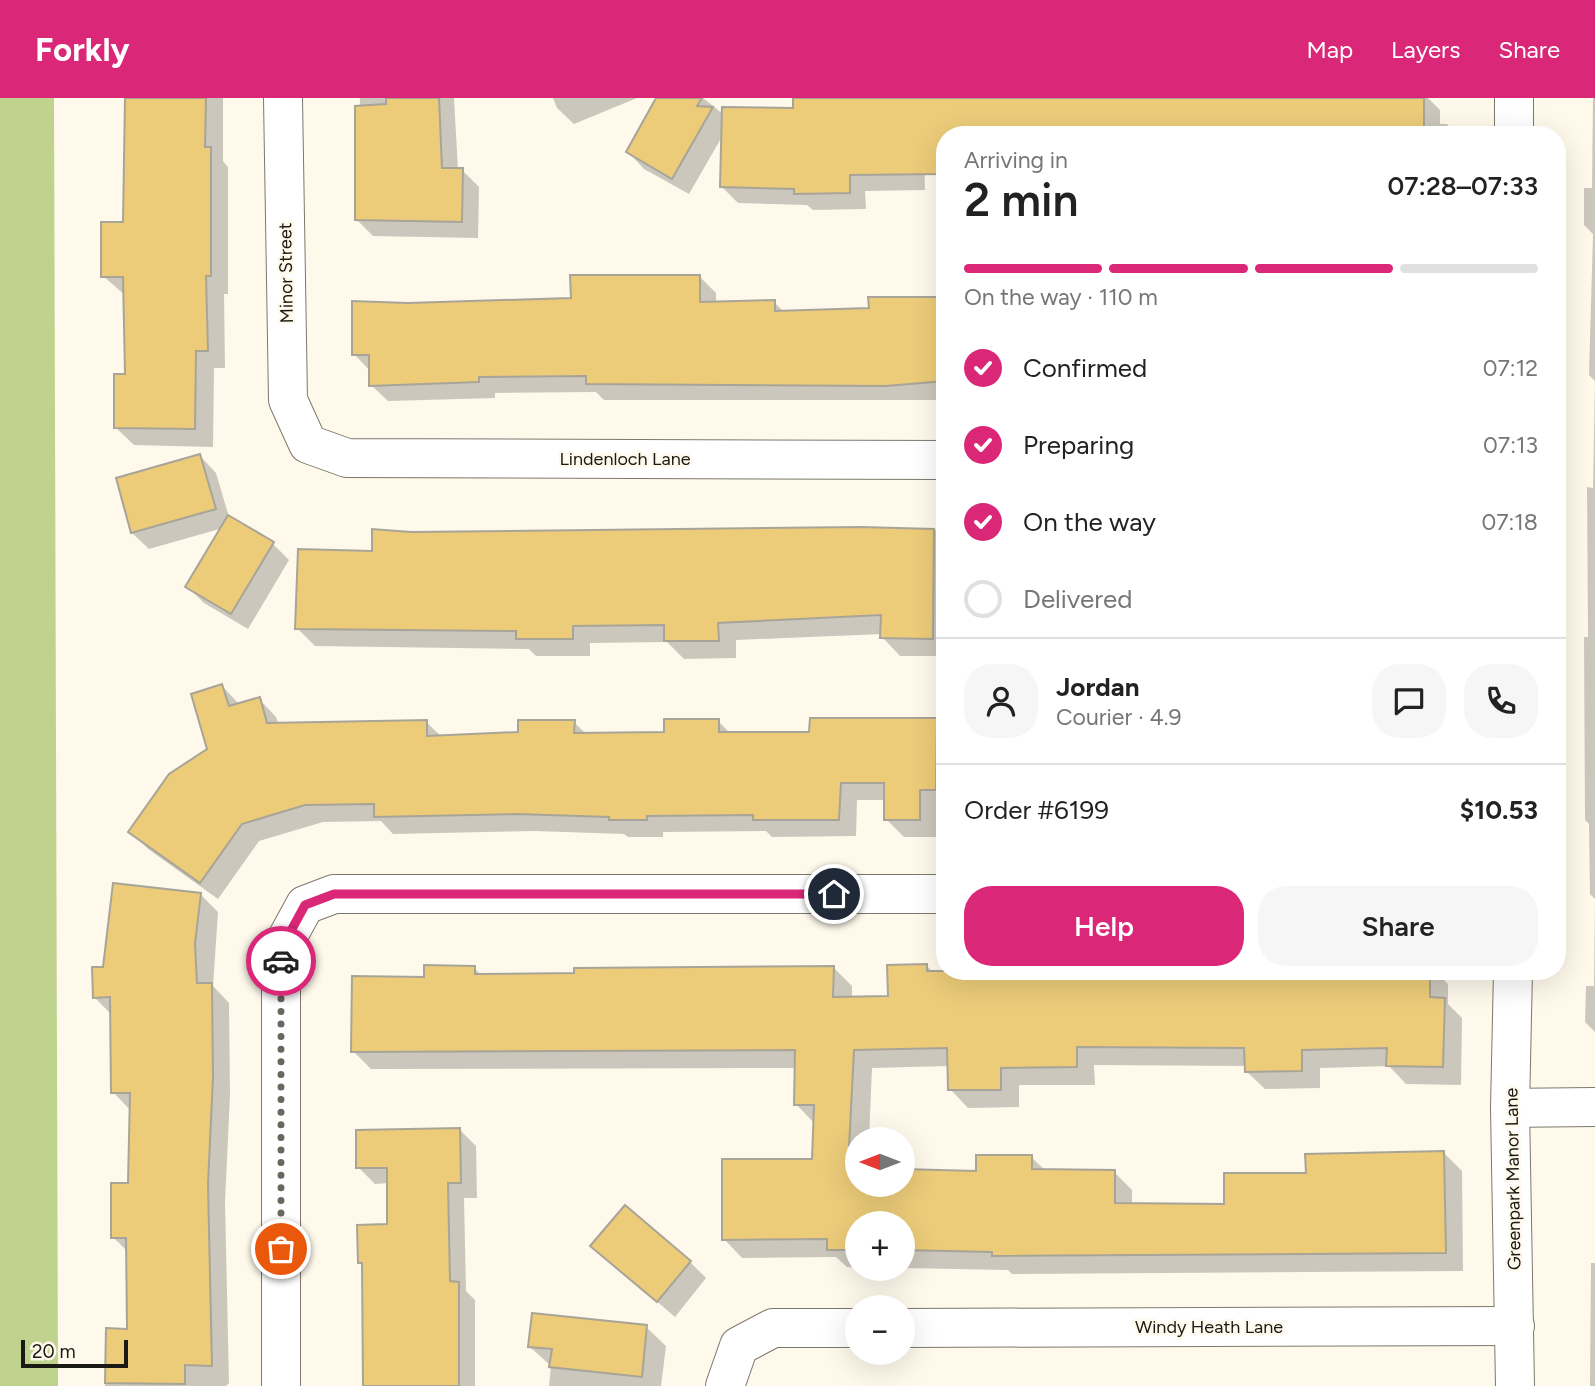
<!DOCTYPE html>
<meta charset="utf-8">
<style>
body{margin:0;font-family:Figtree,sans-serif;background:#f6f6f6;color:#222;height:100vh;display:flex;flex-direction:column;font-size:26px;white-space:nowrap}
*{box-sizing:border-box;margin:0}
p{font-size:23px;color:#767676}
.icon{flex:none;width:38px;height:38px;fill:none;stroke:currentColor;stroke-width:2;stroke-linecap:round;stroke-linejoin:round}
.map{position:relative;flex:1;overflow:hidden}
.sheet{position:absolute;left:936px;top:28px;width:630px;height:854px;display:flex;flex-direction:column;background:#fff;border-radius:28px;box-shadow:0 7px 28px #0002}
.sheet>*{flex:none}
.needle{width:46px;rotate:270deg}
.tools{position:absolute;left:845px;top:1029px;display:grid;gap:14px}
.tools a{display:grid;place-items:center;width:70px;height:70px;border-radius:50%;background:#fff;box-shadow:0 7px 28px #0002;font-size:35px}
.scale{position:absolute;left:21px;bottom:18px;width:107px;box-sizing:border-box;padding-left:7px;border:4px solid #1b1914;border-top:0;font-size:19px;line-height:24px;white-space:nowrap;color:#1b1914;-webkit-text-stroke:5px #fef9eb;paint-order:stroke}
.pin{position:absolute;display:grid;place-items:center;width:60px;height:60px;color:#fff;margin:-30px;border:4px solid #fff;border-radius:50%;box-shadow:0 2px 7px #0007}
.courier{position:absolute;display:grid;place-items:center;width:70px;height:70px;margin:-35px;border:5px solid #db2777;border-radius:50%;background:#fff;color:#222;box-shadow:0 2px 9px #0007}
.headline em{font-style:normal;font-weight:600}
.headline div{display:flex;flex-direction:column-reverse}
.headline{display:flex;align-items:center;justify-content:space-between;height:119px;padding:0 28px}
h1{font-size:46px;font-weight:600;line-height:52px}
.bar{display:grid;grid-template-columns:repeat(4,1fr);gap:10px 7px;align-content:center;height:84px;padding:0 28px}
.bar i{height:9px;border-radius:5px;background:#e0e0e0}
.bar .selected{background:#db2777}
.bar p{grid-column:span 4}
.line{display:flex;align-items:center;gap:18px;padding:0 28px;border-top:2px solid #e0e0e0}
.line div{flex:1}
.round{display:grid;place-items:center;flex:none;width:74px;height:74px;border-radius:28px;background:#f6f6f6}
ol{padding:0 28px;list-style:none}
li{display:flex;align-items:center;gap:21px;height:77px}
li p{margin-inline-start:auto}
li .icon{padding:7px;border-radius:50%;background:#db2777;color:#fff;stroke-width:4}
li:last-child{color:#767676}
li i{width:38px;height:38px;border:4px solid #e0e0e0;border-radius:50%}
.action{display:flex;gap:14px;margin-top:auto;padding:14px 28px}
.action a{flex:1;height:80px;border-radius:28px;background:#db2777;color:#fff;font-size:28px;font-weight:600;line-height:80px;text-align:center}
.action a+a{background:#f6f6f6;color:#222}
header{display:flex;align-items:center;gap:42px;box-sizing:border-box;height:98px;padding:0 35px;background:#db2777;color:#fff}
header strong{font-size:33px}
nav{display:flex;gap:38px;margin-inline-start:auto;font-size:24px}
.map>svg:first-child{display:block}
.green{fill:#c0d38e}
.shadow{fill:#0003}
.building{fill:#eccc79;stroke:#a9a498;stroke-width:2}
.lines{fill:none;stroke-linecap:round;stroke-linejoin:round}
.street-casing{stroke:#7d786d;stroke-width:40}
.street{stroke:#fff;stroke-width:38}
.done{stroke:#6a675f;stroke-width:7;stroke-dasharray:0 12.6}
.route{stroke:#db2777;stroke-width:9}
.labels{text-anchor:middle;stroke-width:5;stroke-linejoin:round;paint-order:stroke}
.street-label{font-size:18px;fill:#1b1914;stroke:#fef9eb}
</style>
<header>
<strong>Forkly</strong>
<nav><a>Map</a><a>Layers</a><a>Share</a></nav>
</header>
<div class="map">
<svg width="1595" height="1288" viewBox="0 0 1595 1288">
<rect width="100%" height="100%" fill="#fef9eb"/>
<!-- green -->
<path class="green" d="M0,0h54l4,1288h-58z"/>
<!-- shadow -->
<g class="shadow">
<path d="M126,0h97v63l5,6v127h-4l1,74h-11l-1,79 -79,-2 -19,-18 12,-51 -2,-81 -22,-19 22,-52z"/>
<path d="M360,0h94l4,72h4l17,17 -1,51 -105,-2 -17,-17z"/>
<path d="M553,0h84l-63,26 -17,-16z"/>
<path d="M658,0h45l20,16 72,-4v-12h116l12,12 2,80 -60,1 1,18 -53,1 -6,-5 -69,-2 -16,-16 1,-52 -34,59 -45,-25 -16,-17z"/>
<path d="M961,0h467l12,12v14h7l10,11h-496z"/>
<path d="M1593,0h2v934l-10,-10 1,-36h8l1,-87 -5,-5 -1,-70 -4,-4 -1,-183h4l-1,-150 6,1 2,-107 -6,-6 4,-141 -9,-9v-37h8z"/>
<path d="M699,178l17,17v10l58,-1 10,10 86,-2 75,-12 -1,102h-340l-8,-8 -101,1v5l-107,3 -17,-16v-13l-17,-18 54,-50 165,-5z"/>
<path d="M200,358l16,17 13,44 44,27 16,16 -41,69 -44,-26 -16,-16 35,-59 -74,21 -17,-16z"/>
<path d="M861,431l84,1v126h-45l-18,-19v-3l-146,6v18l-52,1 -17,-17 -77,1v13h-54l-7,-7 -214,-3 -18,-18 77,-75 36,-19z"/>
<path d="M222,588l18,19 19,-6 17,18 3,8 147,-3 16,15 78,-3 54,-12 12,12h80l52,-13 13,13 80,-1 125,-13 9,9v102h-9v6h-32l-18,-18v-19h-29l-1,36 -84,1 -6,-6 -103,1v5h-35l-4,-3 -89,-3 -142,3 -12,-13 -58,1 -64,19 -41,58 -70,-50 -17,-17 78,-83z"/>
<path d="M201,797l17,17 -5,74 16,17 1,92 -5,107 4,181 -3,3h-121l2,-56h22l-1,-78 -15,-15 17,-52 1,-74 -18,-19 -1,-77 -18,-18 11,-28z"/>
<path d="M927,868l6,6 502,-1 13,13v20l14,14 -1,67 -55,-1 -17,-18 -69,2v20l-55,1 -19,-18v-5l-152,-1 1,20h-76v22l-51,1 -18,-19 -1,-23 -77,2 -3,71h-11v46h45v-14l75,2 53,-16 15,14 68,1 18,18v15l93,1 82,-31 136,-23 19,19 1,100 -451,3 -4,-4 -105,-2v-45h-45v45l-11,-1 -11,-10 -94,1 -18,-19 90,-79 1,-36 -19,-20 1,-36 -426,1 -18,-18 73,-72 48,-11 8,8 352,-8 18,18v12l38,-1z"/>
<path d="M459,1031l17,17 1,52h-13l2,93 9,9v86h-111v-120l-4,-4 29,-37v-42l-14,1 -17,-17z"/>
<path d="M593,1148l97,16 16,16 -31,39z"/>
<path d="M1591,1165h4v123h-5z"/>
<path d="M646,1229l20,19 -5,40h-112l2,-20 -21,-19z"/>
</g>
<!-- building -->
<g class="building">
<path d="M125,0h81l-1,49h6v129h-5l2,75h-12l-1,78 -81,-1v-54h11l-2,-97h-22v-55h22z"/>
<path d="M386,0h53l3,70h21l-1,54 -107,-2v-114l31,-2z"/>
<path d="M656,0h46l-5,8 16,1 -41,72 -46,-27z"/>
<path d="M793,0h631v37h-479v39l-95,1v18l-56,1v-5l-74,-2 2,-80 71,1z"/>
<path d="M570,177h130v27l75,-2v11l94,-3 -1,-11h77v84l-59,5 -300,-2v-8l-107,1v5l-110,4v-31h-17v-54l56,2 163,-5z"/>
<path d="M200,356l16,55 -85,24 -15,-55z"/>
<path d="M228,417l46,27 -43,72 -46,-27z"/>
<path d="M861,429l73,2 -1,110 -53,-1 1,-23 -163,8 1,18h-55v-16l-91,1v13h-57v-8l-221,-2 3,-80 74,2v-22l39,3z"/>
<path d="M222,586l7,22 31,-9 7,26 160,-3v16l91,-4v-12h57l-1,13 90,-1v-13h55v13h90l1,-14h127l-1,72h-16v30h-36v-37h-43l-2,37h-86v-5l-106,1v4h-38v-3l-92,-3 -143,3v-13l-69,1 -63,19 -42,59 -72,-51 41,-58 38,-25 -16,-55z"/>
<path d="M113,785l88,10 -6,51 2,39h15l1,94 -5,107 4,182 -27,-1v19l-80,-1 1,-55 21,1 -1,-91h-15v-55h17l2,-90h-19l-1,-96 -17,1 -1,-31h11z"/>
<path d="M927,866v7h503v26l15,1 -2,69 -57,-1 1,-18 -85,2v21l-57,1 -1,-24 -167,-1v20l-76,1v22h-53l-1,-42 -93,2 -5,98h9v37h45v-16l73,2v-16h56v14l83,1v33l109,1v-31h82l-1,-19 139,-3 2,102 -454,3v-4l-89,-2v-27h-45v27h-31v-11l-105,1v-81h90l2,-54h-20l1,-55 -444,2 1,-76 72,1v-12l51,1v8l99,-1v-5l260,-2 -1,31 55,-1 -1,-31z"/>
<path d="M460,1030l1,55h-13l2,98 9,1v104h-96l-1,-123h-4l-1,-38 30,-1v-56h-31v-38z"/>
<path d="M625,1107l66,56 -34,41 -67,-56z"/>
<path d="M532,1215l115,12 -5,52 -93,-10 3,-18 -24,-2z"/>
</g>
<g class="lines">
<!-- street casing -->
<g class="street-casing">
<g id="street">
<path d="M283,0l5,302 20,44 39,14 598,2"/>
<path d="M1514,0v37"/>
<path d="M1513,873l-3,137 5,278"/>
<path d="M1510,1010l85,-1"/>
<path d="M903,1230l612,-2"/>
<path d="M281,1288v-437l24,-44 29,-11h611"/>
<path d="M725,1288l14,-40 34,-18h85"/>
</g>
</g>
<!-- street -->
<use href="#street" class="street"/>
</g>
<g class="lines">
<!-- done -->
<path class="done" d="M281,863v288"/>
<!-- route -->
<path class="route" d="M281,863v-12l24,-44 29,-11h500"/>
</g>
<g class="labels">
<!-- street labels -->
<g class="street-label">
<text transform="translate(286 175) rotate(-91)" y="6">Minor Street</text>
<text x="625" y="367">Lindenloch Lane</text>
<text transform="translate(1513 1081) rotate(-91)" y="6">Greenpark Manor Lane</text>
<text x="1209" y="1235">Windy Heath Lane</text>
</g>
</g>
</svg>
<div class="tools">
<a><svg class="needle" viewBox="-14 -14 28 28"><path d="M0-13l5 13h-10z" fill="#e53935"/><path d="M0 13l5-13h-10z" fill="#767676"/></svg></a>
<a>+</a>
<a>−</a>
</div>
<div class="scale">20 m</div>
<div class="pin" style="left:281px;top:1151px;background:#ea580c"><svg class="icon" aria-label="bag" viewBox="0 0 24 24"><path d="M5 8h14l-1 12H6zM9 8a3 3 0 0 1 6 0"/></svg></div>
<div class="pin" style="left:834px;top:796px;background:#1f2937"><svg class="icon" aria-label="home" viewBox="0 0 24 24"><path d="M3 11l9-7 9 7M6 9v11h12V9"/></svg></div>
<div class="courier" style="left:281px;top:863px"><svg class="icon" aria-label="car" viewBox="0 0 24 24"><path d="M5 17H2v-5l4-1 3-4h7l3 4 3 1v5h-3M9 17h6M6 11h13"/><circle cx="7" cy="17" r="2"/><circle cx="17" cy="17" r="2"/></svg></div>
<section class="sheet">
<div class="headline"><div><h1>2 min</h1><p>Arriving in</p></div><em>07:28–07:33</em></div>
<div class="bar"><i class="selected"></i><i class="selected"></i><i class="selected"></i><i></i><p>On the way · 110 m</p></div>
<ol>
<li><svg class="icon" aria-label="check" viewBox="0 0 24 24"><path d="M5 12l5 5 9-10"/></svg>Confirmed<p>07:12</p></li>
<li><svg class="icon" aria-label="check" viewBox="0 0 24 24"><path d="M5 12l5 5 9-10"/></svg>Preparing<p>07:13</p></li>
<li><svg class="icon" aria-label="check" viewBox="0 0 24 24"><path d="M5 12l5 5 9-10"/></svg>On the way<p>07:18</p></li>
<li><i></i>Delivered</li>
</ol>
<div class="line" style="height:126px"><a class="round"><svg class="icon" aria-label="person" viewBox="0 0 24 24"><circle cx="12" cy="8" r="4"/><path d="M4 21q1-7 8-7t8 7"/></svg></a><div><b>Jordan</b><p>Courier · 4.9</p></div><a class="round"><svg class="icon" aria-label="chat" viewBox="0 0 24 24"><path d="M4 5h16v11H9l-5 4z"/></svg></a><a class="round"><svg class="icon" aria-label="phone" viewBox="0 0 24 24"><path d="M5 4h4l2 5-3 2q2 4 5 5l2-3 5 2v4C11 20 4 13 5 4z"/></svg></a></div>
<div class="line" style="height:91px"><div>Order #6199</div><b>$10.53</b></div>
<div class="action"><a>Help</a><a>Share</a></div>
</section>
</div>
